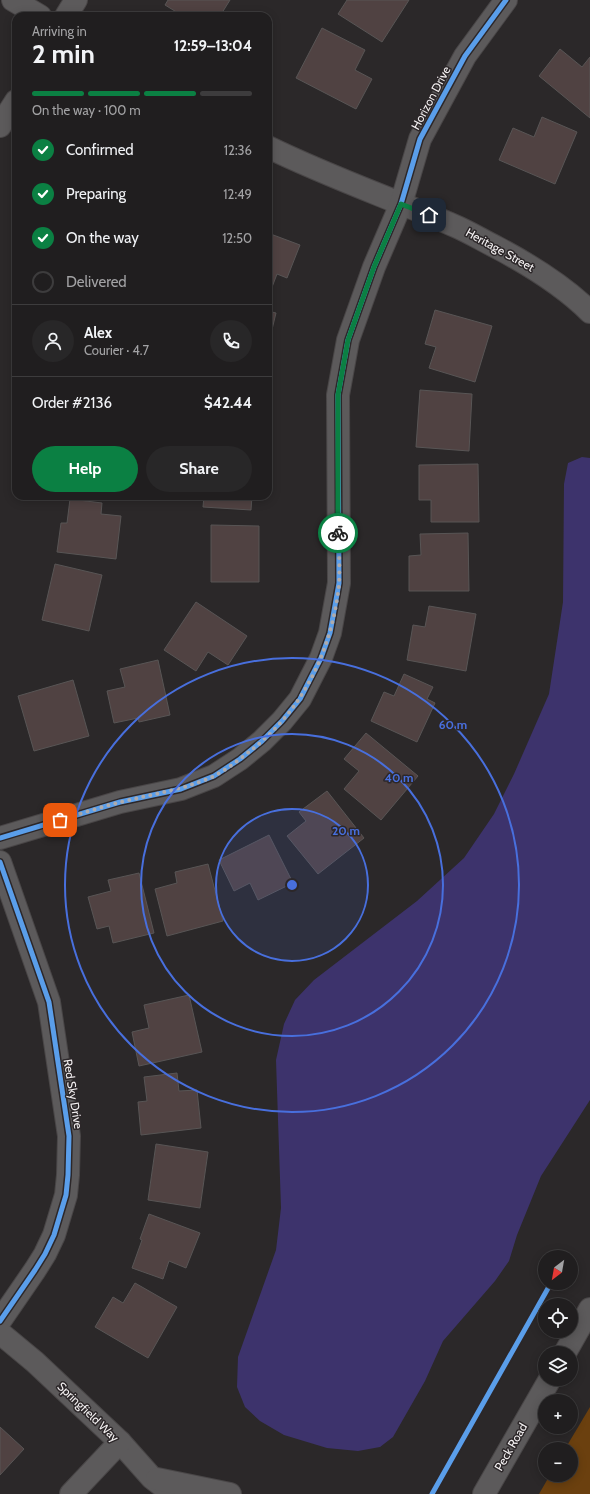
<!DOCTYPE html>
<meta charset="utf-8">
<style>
body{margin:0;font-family:Cabin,sans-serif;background:#282728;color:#f1f3f6;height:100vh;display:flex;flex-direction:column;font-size:15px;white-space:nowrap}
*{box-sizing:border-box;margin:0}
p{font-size:13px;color:#a2a2a4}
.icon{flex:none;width:22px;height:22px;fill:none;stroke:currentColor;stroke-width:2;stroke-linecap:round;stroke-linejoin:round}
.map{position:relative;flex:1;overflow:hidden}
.panel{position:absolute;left:12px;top:12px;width:260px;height:488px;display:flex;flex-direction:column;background:#201e1f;border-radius:12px;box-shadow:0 2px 10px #0003,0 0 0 1px #3d3c3d}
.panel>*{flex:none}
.needle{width:26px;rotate:211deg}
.tools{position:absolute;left:538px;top:1250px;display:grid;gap:8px}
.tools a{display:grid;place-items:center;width:40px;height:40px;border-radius:50%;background:#201e1f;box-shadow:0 2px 10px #0003,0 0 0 1px #3d3c3d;font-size:20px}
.pin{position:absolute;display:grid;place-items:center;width:34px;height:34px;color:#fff;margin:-17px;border-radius:8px;box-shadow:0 2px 6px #0006}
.courier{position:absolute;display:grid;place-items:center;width:40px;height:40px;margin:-20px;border:3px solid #0b8043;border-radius:50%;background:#fff;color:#222;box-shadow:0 1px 5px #0007}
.overview em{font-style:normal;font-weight:700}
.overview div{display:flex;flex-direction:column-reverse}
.overview{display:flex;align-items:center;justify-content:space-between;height:68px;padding:0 20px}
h1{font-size:26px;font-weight:700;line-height:30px}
.bar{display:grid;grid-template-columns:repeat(4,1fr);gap:6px 4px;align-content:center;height:48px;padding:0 20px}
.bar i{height:5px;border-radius:3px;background:#3d3c3d}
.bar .active{background:#0b8043}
.bar p{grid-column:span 4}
.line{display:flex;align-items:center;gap:10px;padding:0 20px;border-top:1px solid #3d3c3d}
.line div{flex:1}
.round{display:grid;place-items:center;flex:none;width:42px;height:42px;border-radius:21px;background:#282728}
ol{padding:0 20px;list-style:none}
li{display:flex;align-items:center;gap:12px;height:44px}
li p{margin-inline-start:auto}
li .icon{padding:4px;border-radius:50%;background:#0b8043;color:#fff;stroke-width:4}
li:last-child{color:#a2a2a4}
li i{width:22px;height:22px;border:2px solid #3d3c3d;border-radius:50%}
.button{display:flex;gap:8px;margin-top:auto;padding:8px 20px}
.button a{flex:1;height:46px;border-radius:24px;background:#0b8043;color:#fff;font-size:16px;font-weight:700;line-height:46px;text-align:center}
.button a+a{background:#282728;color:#f1f3f6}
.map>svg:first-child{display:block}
.green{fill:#6b400f}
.water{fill:#3d336c}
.building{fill:#504242;stroke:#585555}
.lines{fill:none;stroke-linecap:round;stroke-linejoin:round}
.minor-casing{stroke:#494647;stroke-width:24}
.tertiary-casing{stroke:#494647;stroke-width:24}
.minor{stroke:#5c5a5b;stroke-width:22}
.tertiary{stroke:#5c5a5b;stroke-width:22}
.cycleway-casing{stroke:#2c2729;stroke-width:8}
.cycleway{stroke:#5a9eea;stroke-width:5}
.done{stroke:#aeabac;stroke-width:4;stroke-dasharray:0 7.2}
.route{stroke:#0b8043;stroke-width:5}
.ring{fill:none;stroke:#486fdd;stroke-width:2}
.labels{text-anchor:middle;stroke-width:3;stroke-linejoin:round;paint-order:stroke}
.street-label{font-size:12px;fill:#f4f1f2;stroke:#2c2729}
.centre{fill:#486fdd;stroke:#2c2729;stroke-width:2}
.ring-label{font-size:12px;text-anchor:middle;font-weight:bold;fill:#486fdd;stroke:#2c2729;stroke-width:3;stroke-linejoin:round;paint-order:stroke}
</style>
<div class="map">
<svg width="590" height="1494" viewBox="0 0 590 1494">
<rect width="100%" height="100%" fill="#2b2829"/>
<!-- green -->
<path class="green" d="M590,1407v87h-51l11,-19h21v-26h-6z"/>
<!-- water -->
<path class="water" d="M582,457l8,1v642l-49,76 -24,59 -8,26 -14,20 -52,60 -18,40 -32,56 -13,10 -22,4 -31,-3 -43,-13 -24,-14 -15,-14 -8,-20 1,-30 38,-107 5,-42 -5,-148 8,-36 11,-24 19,-20 103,-79 47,-43 30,-44 20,-40 35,-80 14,-92 1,-118 4,-21z"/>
<!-- building -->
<g class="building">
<path d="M168,0h62l-10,16h-37l-18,-11z"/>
<path d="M347,0h62l-27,42 -44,-28z"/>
<path d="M322,28l43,22 -10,20 17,9 -16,30 -60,-31z"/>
<path d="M560,49l22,18 8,-10v61l-51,-42z"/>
<path d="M542,117l35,15 -22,52 -56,-24 14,-32 21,9z"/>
<path d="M268,233l32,12 -13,33 -10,-4 -8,21z"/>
<path d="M435,310l57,16 -17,56 -46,-14 7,-21 -11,-3z"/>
<path d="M268,311l8,2 -8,33z"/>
<path d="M420,390l52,4 -3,57 -53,-4z"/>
<path d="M478,464l1,58h-48v-22h-12v-35z"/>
<path d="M204,496h48l-1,14 -48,-3z"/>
<path d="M70,499l32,4 -1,11 20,2 -5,43 -59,-7 4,-29h6z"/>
<path d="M211,525l48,1v56h-48z"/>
<path d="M468,533l1,58h-60v-35l12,-1 -1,-21z"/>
<path d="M55,564l47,11 -13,56 -47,-11z"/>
<path d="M196,602l51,34 -19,29 -20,-13 -12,19 -32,-21z"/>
<path d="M429,606l47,8 -10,57 -59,-11 6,-35 12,2z"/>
<path d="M158,660l12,55 -31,7 -1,-4 -24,5 -7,-32 18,-4 -5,-18z"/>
<path d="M404,674l29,13 -6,12 8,4 -18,39 -46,-21 13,-29 10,4z"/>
<path d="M73,680l16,56 -55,15 -16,-55z"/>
<path d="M366,733l52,43 -37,44 -37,-31 15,-18 -15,-12z"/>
<path d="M327,791l37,47 -46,36 -31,-38 19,-15 -7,-9z"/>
<path d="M269,835l24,48 -35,17 -8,-17 -16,8 -15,-31z"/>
<path d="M208,864l15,57 -56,15 -12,-47 22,-6 -2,-11z"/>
<path d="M139,873l15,60 -41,10 -4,-17 -12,3 -9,-32 23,-6 -3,-11z"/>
<path d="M189,995l13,57 -63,14 -7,-34 17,-4 -5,-23z"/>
<path d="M177,1073l2,18 18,-1 4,38 -60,7 -3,-33 9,-1 -3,-24z"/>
<path d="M156,1144l52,8 -8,56 -52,-8z"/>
<path d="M149,1214l51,19 -14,35 -17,-7 -6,18 -31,-11 10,-28 -2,-1z"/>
<path d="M135,1283l42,24 -29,51 -53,-31 18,-30 10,6z"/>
<path d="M0,1427l24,22 -24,26z"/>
</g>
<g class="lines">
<!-- minor casing -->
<g class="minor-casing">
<g id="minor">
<path d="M13,0l27,16"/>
<path d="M66,16l10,-16"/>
<path d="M0,126l16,-25"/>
<path d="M268,147c61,30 125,52 187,79 14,6 27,14 41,21 34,18 67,38 94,65"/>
<path d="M0,838l120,-36 61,-13 33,-13 26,-17 22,-18 20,-20 18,-22 21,-41 9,-25 9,-50 -1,-188 10,-55 26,-73 27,-63 19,-65 45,-83 41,-56"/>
<path d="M0,862l49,140 20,134 -1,39 -2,20 -12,40 -9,19 -10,16 -35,51"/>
<path d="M0,1333l35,29 85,80 32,36 21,16"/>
<path d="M157,1479l73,15"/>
<path d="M71,1494l49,-52"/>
</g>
</g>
<!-- tertiary casing -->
<g class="tertiary-casing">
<g id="tertiary">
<path d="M565,1353l25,-44"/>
<path d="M484,1494l66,-115"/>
</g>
</g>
<!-- minor -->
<use href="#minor" class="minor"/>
<!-- tertiary -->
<use href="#tertiary" class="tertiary"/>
<!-- cycleway casing -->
<g class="cycleway-casing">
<g id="cycleway">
<path d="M0,838l120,-36 61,-13 33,-13 26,-17 22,-18 20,-20 18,-22 21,-41 9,-25 9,-50 -1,-188 10,-55 26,-73 27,-63 19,-65 45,-83 41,-56"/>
<path d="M0,862l49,140 20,134 -1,39 -2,20 -12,40 -9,19 -10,16 -35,51"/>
<path d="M432,1494l119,-211"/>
</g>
</g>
<!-- cycleway -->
<use href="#cycleway" class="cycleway"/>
</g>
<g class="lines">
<!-- done -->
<path class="done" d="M60,820c20,-6 41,-13 61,-18 32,-8 61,-12 91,-25 15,-7 29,-19 42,-29 51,-41 78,-100 85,-163 1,-17 0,-35 -1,-52"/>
<!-- route -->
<path class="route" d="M338,533v-138l10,-55 26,-73 27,-63 28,11"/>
</g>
<!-- distance rings -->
<circle cx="292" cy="885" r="76" fill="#486fdd" fill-opacity=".12"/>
<g class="ring">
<circle cx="292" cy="885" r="76"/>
<circle cx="292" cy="885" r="151"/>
<circle cx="292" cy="885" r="227"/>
</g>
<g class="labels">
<!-- street labels -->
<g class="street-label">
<text transform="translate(431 98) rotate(-62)" y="4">Horizon Drive</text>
<text transform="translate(500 250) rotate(29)" y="4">Heritage Street</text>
<text transform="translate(73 1094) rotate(81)" y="4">Red Sky Drive</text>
<text transform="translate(88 1412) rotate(44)" y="4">Springfield Way</text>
<text transform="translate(511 1447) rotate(-60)" y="4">Peck Road</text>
</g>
</g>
<circle cx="292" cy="885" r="6" class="centre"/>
<g class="ring-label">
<text x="453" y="729">60 m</text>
<text x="399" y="782">40 m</text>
<text x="346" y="835">20 m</text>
</g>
</svg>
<div class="tools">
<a><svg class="needle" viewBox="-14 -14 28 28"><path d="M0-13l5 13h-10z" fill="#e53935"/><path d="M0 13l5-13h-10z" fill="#a2a2a4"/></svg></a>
<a><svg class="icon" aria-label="locate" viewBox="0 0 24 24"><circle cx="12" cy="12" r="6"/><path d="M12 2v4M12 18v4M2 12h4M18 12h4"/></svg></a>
<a><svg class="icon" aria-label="layers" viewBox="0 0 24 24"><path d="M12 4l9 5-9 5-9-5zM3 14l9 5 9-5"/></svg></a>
<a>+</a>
<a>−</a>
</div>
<div class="pin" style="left:60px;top:820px;background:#ea580c"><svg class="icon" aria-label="bag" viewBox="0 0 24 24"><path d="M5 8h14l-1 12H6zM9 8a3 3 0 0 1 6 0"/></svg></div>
<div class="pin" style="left:429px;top:215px;background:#1f2937"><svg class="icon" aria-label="home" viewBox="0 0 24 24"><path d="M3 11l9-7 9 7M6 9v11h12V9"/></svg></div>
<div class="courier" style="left:338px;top:533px"><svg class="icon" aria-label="bike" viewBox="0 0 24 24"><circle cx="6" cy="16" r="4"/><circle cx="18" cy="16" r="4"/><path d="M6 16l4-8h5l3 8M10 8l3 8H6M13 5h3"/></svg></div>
<section class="panel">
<div class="overview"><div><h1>2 min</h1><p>Arriving in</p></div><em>12:59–13:04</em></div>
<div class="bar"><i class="active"></i><i class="active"></i><i class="active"></i><i></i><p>On the way · 100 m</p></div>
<ol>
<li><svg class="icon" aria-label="check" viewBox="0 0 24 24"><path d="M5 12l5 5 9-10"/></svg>Confirmed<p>12:36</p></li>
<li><svg class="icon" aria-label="check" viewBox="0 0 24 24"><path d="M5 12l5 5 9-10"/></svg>Preparing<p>12:49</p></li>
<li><svg class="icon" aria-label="check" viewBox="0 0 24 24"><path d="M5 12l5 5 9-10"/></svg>On the way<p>12:50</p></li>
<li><i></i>Delivered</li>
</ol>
<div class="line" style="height:72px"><a class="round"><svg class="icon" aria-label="person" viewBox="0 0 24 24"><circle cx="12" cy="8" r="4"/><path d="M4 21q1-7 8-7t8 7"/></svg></a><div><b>Alex</b><p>Courier · 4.7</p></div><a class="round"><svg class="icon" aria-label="phone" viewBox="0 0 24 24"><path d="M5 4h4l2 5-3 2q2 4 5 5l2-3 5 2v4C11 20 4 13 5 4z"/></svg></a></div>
<div class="line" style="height:52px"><div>Order #2136</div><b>$42.44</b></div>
<div class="button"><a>Help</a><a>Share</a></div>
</section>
</div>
